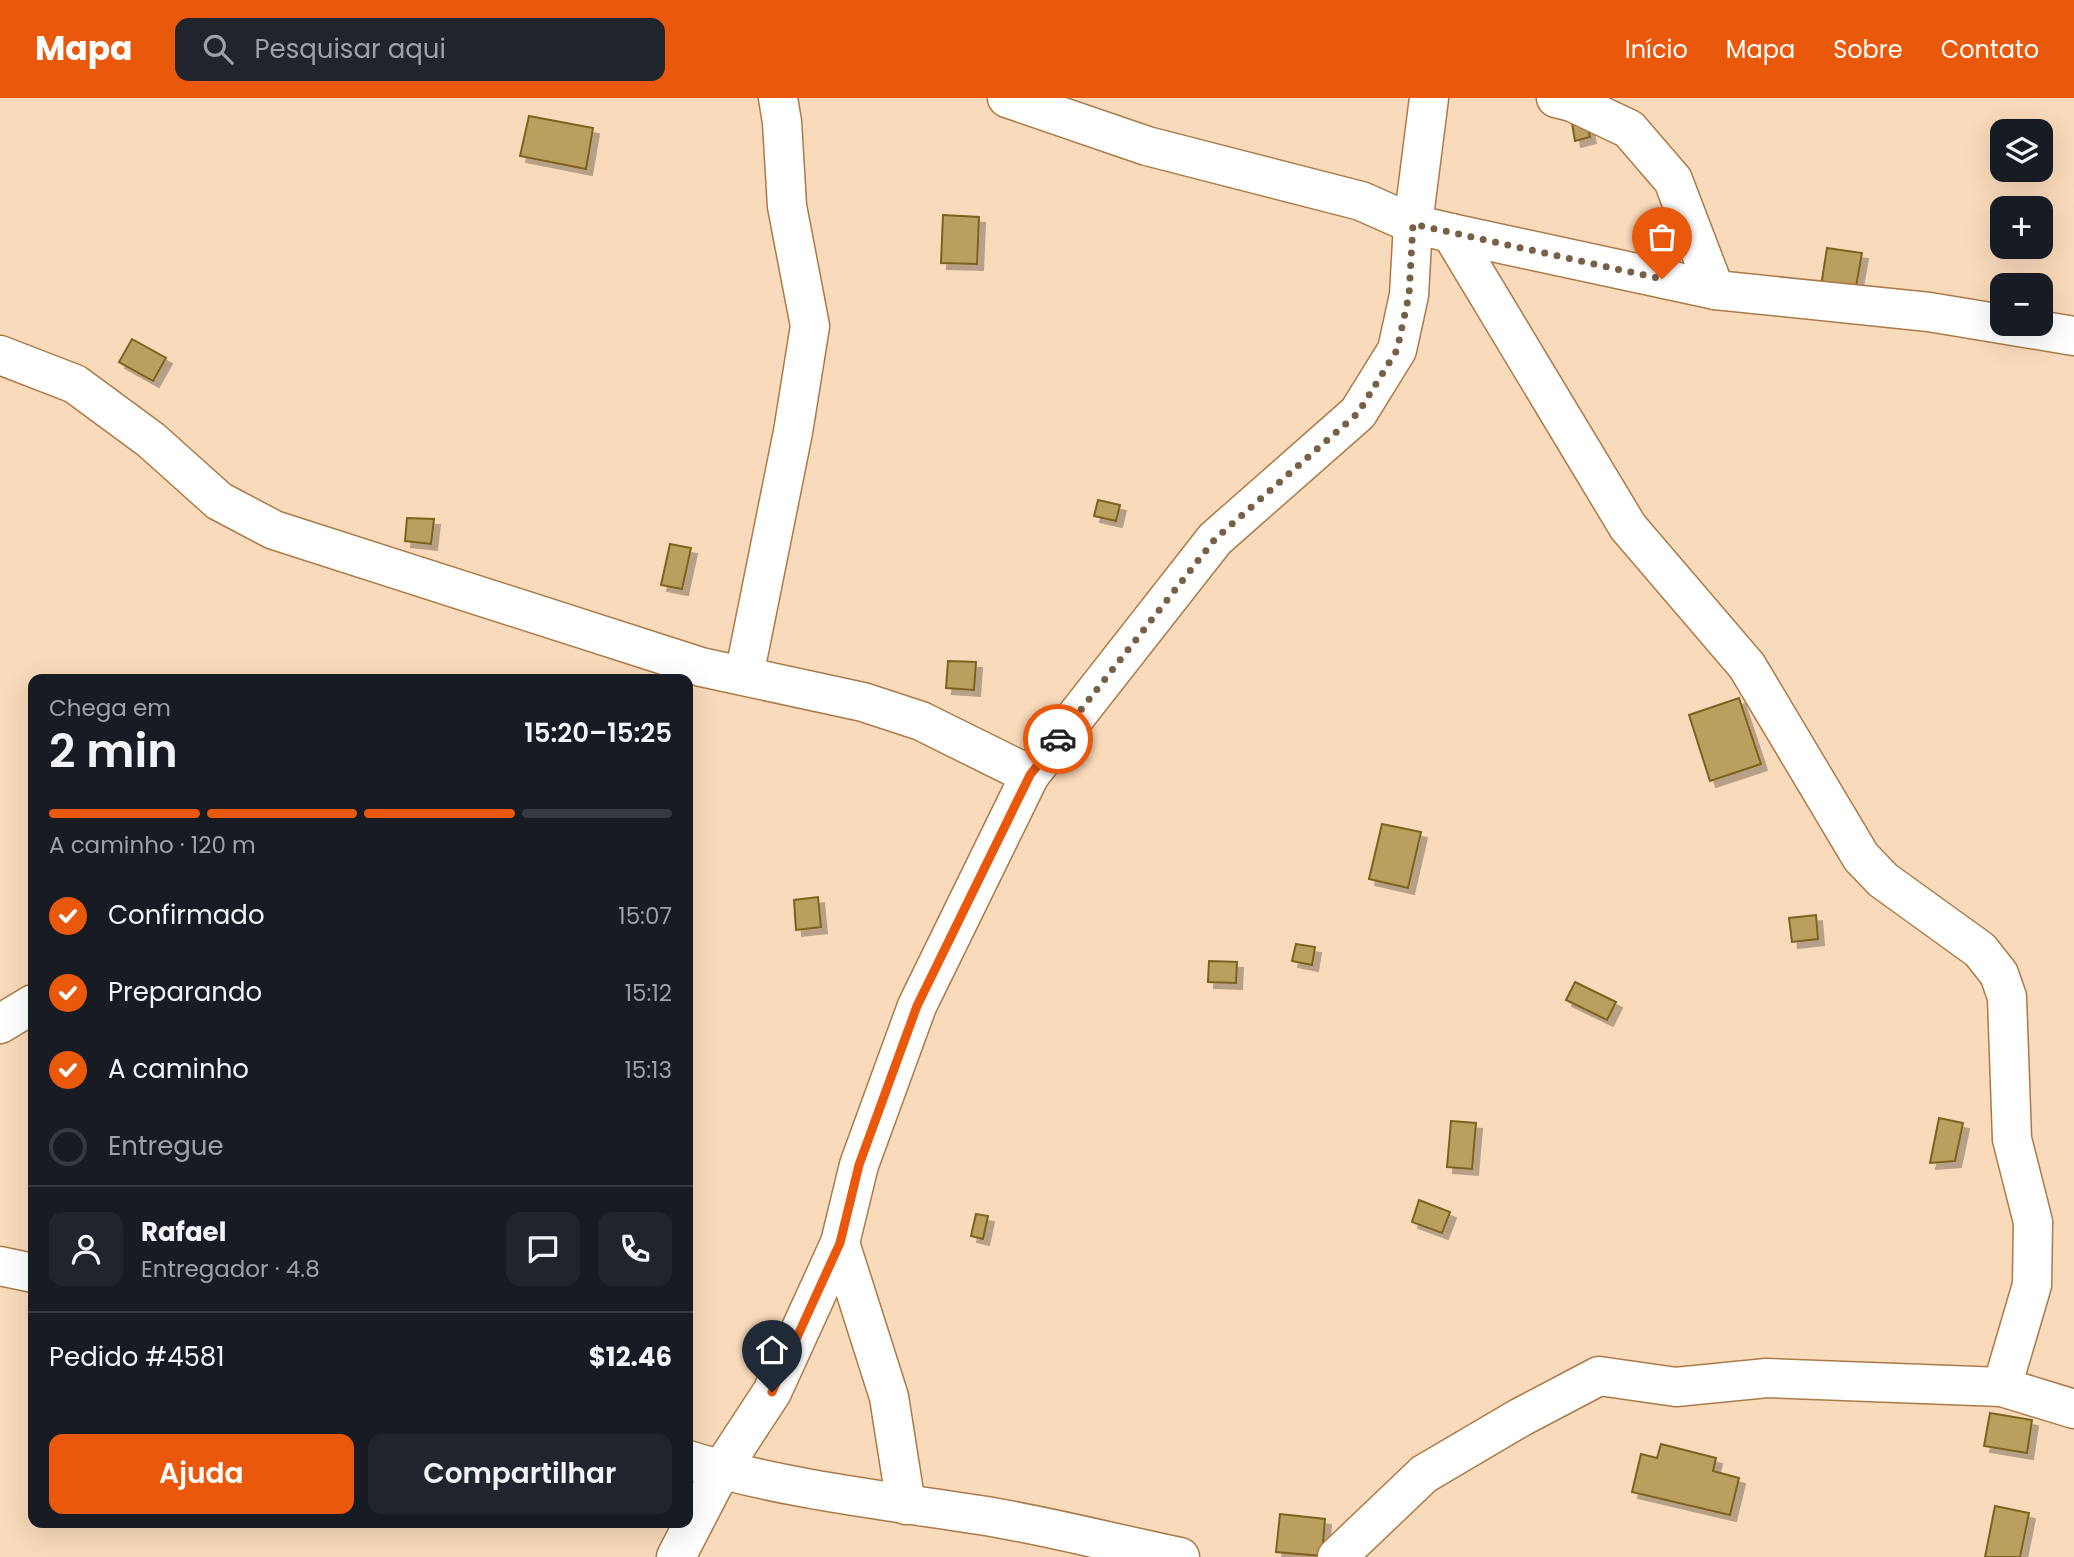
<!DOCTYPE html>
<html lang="pt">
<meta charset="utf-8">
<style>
body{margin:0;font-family:Poppins,sans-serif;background:#20242c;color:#f1f3f6;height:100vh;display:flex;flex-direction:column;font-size:26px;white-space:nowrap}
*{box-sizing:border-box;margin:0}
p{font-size:23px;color:#9ea1a6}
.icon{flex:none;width:38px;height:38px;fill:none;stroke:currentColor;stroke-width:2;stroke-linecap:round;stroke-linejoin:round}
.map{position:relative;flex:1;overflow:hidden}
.panel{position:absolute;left:28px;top:576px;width:665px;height:854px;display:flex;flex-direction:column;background:#171b24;border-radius:14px;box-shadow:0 7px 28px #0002}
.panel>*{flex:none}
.controls{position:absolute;left:1990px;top:21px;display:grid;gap:14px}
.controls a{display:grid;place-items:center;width:63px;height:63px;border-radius:14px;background:#171b24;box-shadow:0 7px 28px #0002;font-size:35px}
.pin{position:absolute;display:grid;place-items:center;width:60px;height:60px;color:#fff;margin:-72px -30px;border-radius:50% 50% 50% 0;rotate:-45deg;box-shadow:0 0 7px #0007}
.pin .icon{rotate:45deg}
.courier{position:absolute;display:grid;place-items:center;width:70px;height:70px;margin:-35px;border:5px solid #ea580c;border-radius:50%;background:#fff;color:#222;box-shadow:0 2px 9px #0007}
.headline em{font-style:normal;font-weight:600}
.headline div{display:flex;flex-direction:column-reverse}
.headline{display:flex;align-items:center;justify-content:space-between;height:119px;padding:0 21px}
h1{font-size:46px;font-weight:600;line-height:52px}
.bar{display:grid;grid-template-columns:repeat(4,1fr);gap:10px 7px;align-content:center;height:84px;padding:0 21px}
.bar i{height:9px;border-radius:5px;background:#363941}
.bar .active{background:#ea580c}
.bar p{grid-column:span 4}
.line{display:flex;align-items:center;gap:18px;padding:0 21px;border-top:2px solid #363941}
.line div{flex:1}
.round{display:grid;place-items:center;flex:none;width:74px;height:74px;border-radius:14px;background:#20242c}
ol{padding:0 21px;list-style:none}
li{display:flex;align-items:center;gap:21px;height:77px}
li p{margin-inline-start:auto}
li .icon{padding:7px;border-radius:50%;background:#ea580c;color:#fff;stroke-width:4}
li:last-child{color:#9ea1a6}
li i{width:38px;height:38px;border:4px solid #363941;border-radius:50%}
.button{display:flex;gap:14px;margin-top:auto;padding:14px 21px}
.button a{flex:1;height:80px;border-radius:14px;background:#ea580c;color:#fff;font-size:28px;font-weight:600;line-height:80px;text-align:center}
.button a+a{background:#20242c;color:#f1f3f6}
header{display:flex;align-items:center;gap:42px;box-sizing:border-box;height:98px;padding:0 35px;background:#ea580c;color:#fff}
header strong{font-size:33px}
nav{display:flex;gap:38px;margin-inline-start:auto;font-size:24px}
.search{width:490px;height:63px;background:#20242c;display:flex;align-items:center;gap:18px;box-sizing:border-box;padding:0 24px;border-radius:14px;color:#9ea1a6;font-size:26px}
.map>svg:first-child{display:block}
.building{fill:#bb9f5f;stroke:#7c621f;stroke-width:2;filter:url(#shadow)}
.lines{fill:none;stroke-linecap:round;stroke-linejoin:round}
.minor-casing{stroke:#aa7b48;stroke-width:41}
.minor{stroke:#fff;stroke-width:38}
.done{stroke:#776046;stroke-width:7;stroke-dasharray:0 12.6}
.route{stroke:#ea580c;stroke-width:9}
</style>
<header>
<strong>Mapa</strong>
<div class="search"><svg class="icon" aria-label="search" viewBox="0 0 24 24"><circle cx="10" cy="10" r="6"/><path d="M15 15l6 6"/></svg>Pesquisar aqui</div>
<nav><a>Início</a><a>Mapa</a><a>Sobre</a><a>Contato</a></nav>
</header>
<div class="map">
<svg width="2074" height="1459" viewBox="0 0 2074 1459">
<defs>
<filter id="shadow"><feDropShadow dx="6" dy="6" stdDeviation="0" flood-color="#0004"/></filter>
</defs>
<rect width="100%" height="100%" fill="#f9daba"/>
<!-- building -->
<g class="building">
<path d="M529,18l64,12 -7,41 -66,-13z"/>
<path d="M1586,22l4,17 -15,4 -3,-18z"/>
<path d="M943,117l36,2 -2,47 -36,-1z"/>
<path d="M1827,150l35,5 -7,39 -34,-6z"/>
<path d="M132,241l34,19 -13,23 -34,-19z"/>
<path d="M1098,402l22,5 -4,16 -22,-5z"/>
<path d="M407,420l27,1 -3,25 -26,-3z"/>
<path d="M670,446l21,4 -9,41 -21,-4z"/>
<path d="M948,563l28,1 -2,28 -28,-2z"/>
<path d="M1739,600l22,66 -51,17 -21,-66z"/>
<path d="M1382,726l39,8 -13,56 -39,-9z"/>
<path d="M818,799l3,30 -25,3 -2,-30z"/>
<path d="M1816,817l2,24 -26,3 -3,-24z"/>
<path d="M1296,846l19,3 -3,18 -20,-4z"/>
<path d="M1209,863l28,1 -1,21 -28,-1z"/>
<path d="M1575,884l41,20 -9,18 -41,-20z"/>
<path d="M1939,1020l24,5 -8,38 -25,2z"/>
<path d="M1451,1023l25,2 -4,46 -25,-2z"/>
<path d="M1419,1102l31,12 -8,21 -30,-11z"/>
<path d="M976,1116l12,2 -5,23 -12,-3z"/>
<path d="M1990,1315l42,7 -5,33 -43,-7z"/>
<path d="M1661,1346l55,14 -3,13 26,7 -9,37 -98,-23 9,-38 16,4z"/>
<path d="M1995,1408l34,7 -9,44h-35z"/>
<path d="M1280,1416l45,5 -3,37 -46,-4z"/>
</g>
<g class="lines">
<!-- minor casing -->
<g class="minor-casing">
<g id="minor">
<path d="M1007,0l140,48 214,55 52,23 38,9 264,57 214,22 145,24"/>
<path d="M1556,0l16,4 57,27 44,51 42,110"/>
<path d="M1451,135l177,294 119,139 114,191 22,23 97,70 19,24 8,23 5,142 21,83 -1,63 -30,102"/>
<path d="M0,257l75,29 76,56 68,61 55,29 427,137 162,35 58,19 109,54"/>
<path d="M744,578l49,-244 17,-106 -23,-120 -5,-84 -4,-24"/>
<path d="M0,926l33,-20"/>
<path d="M840,1145l49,154 17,108"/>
<path d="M0,1168l33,7"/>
<path d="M688,1362c98,30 203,41 304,57 63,11 125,27 188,40"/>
<path d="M676,1459l45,-87 51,-78 68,-149 19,-78 58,-159 113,-231 185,-236 143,-126 39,-63 12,-55 4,-71 16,-126"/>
<path d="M1337,1459l87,-83 97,-57 78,-41 77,11 91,-9 235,9 72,22"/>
</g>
</g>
<!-- minor -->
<use href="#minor" class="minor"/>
</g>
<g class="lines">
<!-- done -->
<path class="done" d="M1058,641l157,-200 143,-126 39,-63 12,-55 4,-71 249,55"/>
<!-- route -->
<path class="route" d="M772,1294l68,-149 19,-78 58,-159 113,-231 28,-36"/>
</g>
</svg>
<div class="controls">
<a><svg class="icon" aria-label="layers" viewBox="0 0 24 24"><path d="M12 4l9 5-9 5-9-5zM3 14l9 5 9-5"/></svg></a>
<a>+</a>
<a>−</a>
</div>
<div class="pin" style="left:1662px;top:181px;background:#ea580c"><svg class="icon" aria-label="bag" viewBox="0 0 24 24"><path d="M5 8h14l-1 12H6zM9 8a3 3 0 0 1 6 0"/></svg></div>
<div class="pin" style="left:772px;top:1294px;background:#1f2937"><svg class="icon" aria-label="home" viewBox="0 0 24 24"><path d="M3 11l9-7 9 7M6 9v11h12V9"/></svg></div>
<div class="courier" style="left:1058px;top:641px"><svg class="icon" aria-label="car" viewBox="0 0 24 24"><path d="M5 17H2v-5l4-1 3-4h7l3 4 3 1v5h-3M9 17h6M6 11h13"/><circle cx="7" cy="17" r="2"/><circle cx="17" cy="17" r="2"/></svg></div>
<section class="panel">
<div class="headline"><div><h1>2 min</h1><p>Chega em</p></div><em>15:20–15:25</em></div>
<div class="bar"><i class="active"></i><i class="active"></i><i class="active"></i><i></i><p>A caminho · 120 m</p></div>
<ol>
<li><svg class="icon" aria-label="check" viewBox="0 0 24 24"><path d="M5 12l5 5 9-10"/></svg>Confirmado<p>15:07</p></li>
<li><svg class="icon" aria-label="check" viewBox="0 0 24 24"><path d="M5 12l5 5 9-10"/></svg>Preparando<p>15:12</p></li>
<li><svg class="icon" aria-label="check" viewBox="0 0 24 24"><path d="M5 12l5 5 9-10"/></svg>A caminho<p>15:13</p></li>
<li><i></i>Entregue</li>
</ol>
<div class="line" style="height:126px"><a class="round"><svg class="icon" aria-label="person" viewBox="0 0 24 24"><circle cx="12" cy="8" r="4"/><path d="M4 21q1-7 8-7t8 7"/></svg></a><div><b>Rafael</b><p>Entregador · 4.8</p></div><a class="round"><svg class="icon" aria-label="chat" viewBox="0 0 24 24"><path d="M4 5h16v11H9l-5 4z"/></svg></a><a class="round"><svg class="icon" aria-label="phone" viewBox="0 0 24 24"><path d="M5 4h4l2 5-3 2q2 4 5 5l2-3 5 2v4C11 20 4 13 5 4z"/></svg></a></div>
<div class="line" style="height:91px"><div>Pedido #4581</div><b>$12.46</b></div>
<div class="button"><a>Ajuda</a><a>Compartilhar</a></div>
</section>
</div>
